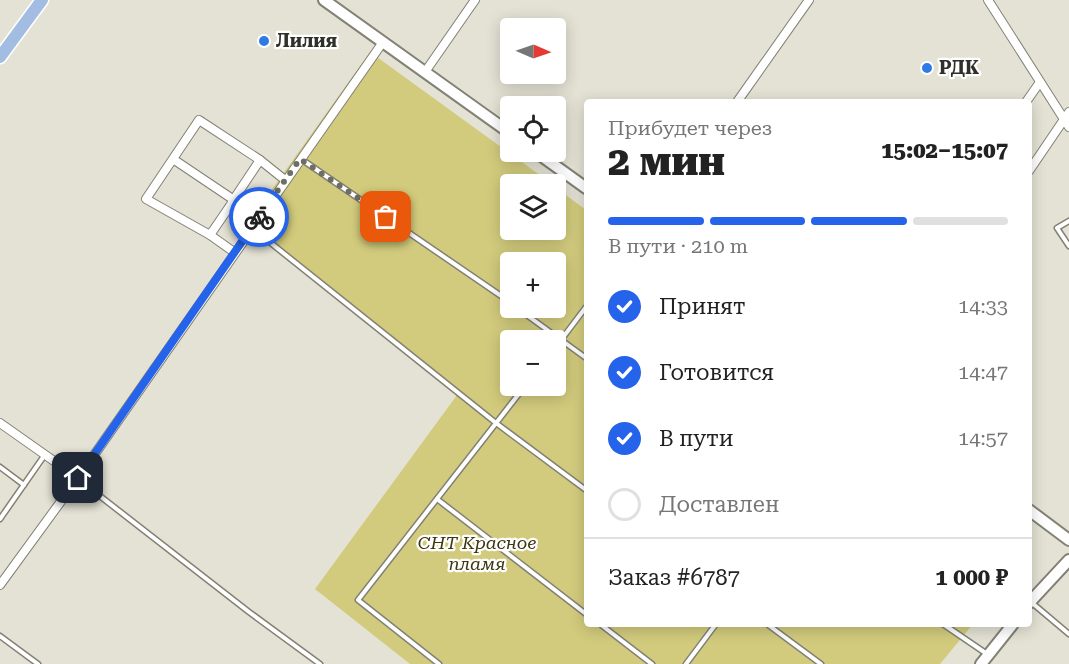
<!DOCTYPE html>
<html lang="ru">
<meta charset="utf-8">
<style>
body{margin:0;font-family:"Roboto Serif",serif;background:#f6f6f6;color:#222;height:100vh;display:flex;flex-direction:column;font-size:22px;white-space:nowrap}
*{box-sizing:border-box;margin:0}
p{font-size:20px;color:#767676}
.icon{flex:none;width:33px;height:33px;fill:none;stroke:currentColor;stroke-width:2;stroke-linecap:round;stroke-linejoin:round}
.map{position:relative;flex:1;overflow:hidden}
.sheet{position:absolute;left:584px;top:99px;width:448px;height:528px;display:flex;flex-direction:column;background:#fff;border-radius:6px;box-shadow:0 3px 15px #0003}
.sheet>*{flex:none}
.needle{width:39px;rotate:92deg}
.controls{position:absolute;left:500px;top:18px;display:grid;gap:12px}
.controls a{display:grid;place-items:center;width:66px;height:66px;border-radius:6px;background:#fff;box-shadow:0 3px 15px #0003;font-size:30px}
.pin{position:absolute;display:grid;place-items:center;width:51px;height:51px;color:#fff;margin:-26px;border-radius:12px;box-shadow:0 3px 9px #0006}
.courier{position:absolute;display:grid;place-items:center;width:60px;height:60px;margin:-30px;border:4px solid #2563eb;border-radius:50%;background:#fff;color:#222;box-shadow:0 2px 8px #0007}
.head em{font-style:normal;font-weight:800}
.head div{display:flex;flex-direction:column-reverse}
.head{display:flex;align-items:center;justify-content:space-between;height:102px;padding:0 24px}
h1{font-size:39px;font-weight:800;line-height:45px}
.bar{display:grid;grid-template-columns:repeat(4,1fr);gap:9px 6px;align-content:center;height:72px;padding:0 24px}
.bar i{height:8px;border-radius:4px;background:#e0e0e0}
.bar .on{background:#2563eb}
.bar p{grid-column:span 4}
.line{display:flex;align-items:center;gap:15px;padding:0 24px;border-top:2px solid #e0e0e0}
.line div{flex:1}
ol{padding:0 24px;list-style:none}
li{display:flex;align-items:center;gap:18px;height:66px}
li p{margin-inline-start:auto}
li .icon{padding:6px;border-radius:50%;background:#2563eb;color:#fff;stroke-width:4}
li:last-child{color:#767676}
li i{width:33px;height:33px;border:3px solid #e0e0e0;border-radius:50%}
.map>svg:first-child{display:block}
.green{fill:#d2cb7d;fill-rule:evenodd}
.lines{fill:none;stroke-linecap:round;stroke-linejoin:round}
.service-casing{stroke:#828174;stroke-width:7}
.minor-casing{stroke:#828174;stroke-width:10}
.tertiary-casing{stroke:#828174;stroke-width:14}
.primary-casing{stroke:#fff;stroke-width:15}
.service{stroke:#fff;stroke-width:4}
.minor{stroke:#fff;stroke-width:8}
.tertiary{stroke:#fff;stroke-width:10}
.primary{stroke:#a2bce2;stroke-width:12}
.done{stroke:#6f6e66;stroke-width:6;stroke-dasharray:0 10.8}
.route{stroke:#2563eb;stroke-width:8}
.poi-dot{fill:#2e7be7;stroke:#fff;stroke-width:2}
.labels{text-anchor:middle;stroke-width:4.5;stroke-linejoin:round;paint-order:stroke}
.poi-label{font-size:18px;font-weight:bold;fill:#30302a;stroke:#fff;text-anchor:start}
.park-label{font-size:18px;font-style:italic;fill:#3b370f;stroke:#fff}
</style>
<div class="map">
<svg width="1069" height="664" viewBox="0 0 1069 664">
<rect width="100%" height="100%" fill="#e3e2d4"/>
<!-- green -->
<path class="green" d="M370,52l182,132h-42v46h45v-43l31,23v414h387l-33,40h-530l-95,-75 145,-198 -215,-164zM510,262h45v46h-45zM510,340h45v46h-45z"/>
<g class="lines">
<!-- service casing -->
<g class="service-casing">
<g id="service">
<path d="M301,159l209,143"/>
<path d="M1069,221l-12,7 12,18"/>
<path d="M252,228l244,195 90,67"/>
<path d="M517,308l69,50"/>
<path d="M555,348l31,-41"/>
<path d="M0,467l24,18"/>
<path d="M78,479l171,133 71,52"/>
<path d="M437,499l149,115"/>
<path d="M0,519l44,-63"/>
<path d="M1031,602l38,32"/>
<path d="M600,624l52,40"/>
<path d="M767,624l54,40"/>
<path d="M943,624l44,30"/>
<path d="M0,636l38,28"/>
<path d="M439,664l-81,-64 167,-214"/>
<path d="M686,664l30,-40"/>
</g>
</g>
<!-- minor casing -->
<g class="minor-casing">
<g id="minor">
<path d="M988,0l81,127"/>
<path d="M425,72l50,-72"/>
<path d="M737,102l72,-102"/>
<path d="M1026,102l14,-20"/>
<path d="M173,159l61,41 -24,35 -64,-36 53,-79 61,40"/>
<path d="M1029,171l40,-59"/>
<path d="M232,202l28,-42 25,20"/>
<path d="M212,232l-2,3 24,17"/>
<path d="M0,423l78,55"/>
<path d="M0,585l78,-107 305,-436"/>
</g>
</g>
<!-- tertiary casing -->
<g class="tertiary-casing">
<g id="tertiary">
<path d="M324,0l186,133"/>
<path d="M536,152l50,36"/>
<path d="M1029,510l40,30"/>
<path d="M1029,603l40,-43"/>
<path d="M981,664l32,-40"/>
</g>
</g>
<!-- primary casing -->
<g class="primary-casing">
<path id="primary" d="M0,57l42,-57"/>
</g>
<!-- service -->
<use href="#service" class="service"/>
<!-- minor -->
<use href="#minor" class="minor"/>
<!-- tertiary -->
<use href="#tertiary" class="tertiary"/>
<!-- primary -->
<use href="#primary" class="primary"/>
</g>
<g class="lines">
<!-- done -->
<path class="done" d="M259,217l41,-58 86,58"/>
<!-- route -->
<path class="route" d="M78,478l181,-261"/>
</g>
<!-- markers -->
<g class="poi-dot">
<circle cx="264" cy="41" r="6"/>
<circle cx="927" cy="68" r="6"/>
</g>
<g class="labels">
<!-- poi labels -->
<g class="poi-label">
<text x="276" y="47">Лилия</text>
<text x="939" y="74">РДК</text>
</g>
<!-- park labels -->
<g class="park-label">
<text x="477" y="549">СНТ Красное<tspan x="477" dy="21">пламя</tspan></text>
</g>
</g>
</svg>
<div class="controls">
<a><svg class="needle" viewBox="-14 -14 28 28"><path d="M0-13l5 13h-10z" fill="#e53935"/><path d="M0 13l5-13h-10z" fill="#767676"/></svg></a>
<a><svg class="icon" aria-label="locate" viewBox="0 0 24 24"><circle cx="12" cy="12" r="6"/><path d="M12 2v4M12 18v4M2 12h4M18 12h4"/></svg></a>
<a><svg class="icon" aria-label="layers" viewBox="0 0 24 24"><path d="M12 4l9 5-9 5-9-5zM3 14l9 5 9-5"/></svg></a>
<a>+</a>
<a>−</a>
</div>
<div class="pin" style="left:386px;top:217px;background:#ea580c"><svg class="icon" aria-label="bag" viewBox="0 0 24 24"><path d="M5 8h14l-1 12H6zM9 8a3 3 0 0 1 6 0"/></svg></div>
<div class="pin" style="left:78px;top:478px;background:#1f2937"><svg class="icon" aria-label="home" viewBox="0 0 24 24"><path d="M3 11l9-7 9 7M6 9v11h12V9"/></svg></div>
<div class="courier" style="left:259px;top:217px"><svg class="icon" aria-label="bike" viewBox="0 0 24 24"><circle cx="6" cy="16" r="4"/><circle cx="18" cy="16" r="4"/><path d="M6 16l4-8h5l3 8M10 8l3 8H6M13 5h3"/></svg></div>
<section class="sheet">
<div class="head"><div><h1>2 мин</h1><p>Прибудет через</p></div><em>15:02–15:07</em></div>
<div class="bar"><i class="on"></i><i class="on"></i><i class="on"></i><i></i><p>В пути · 210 m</p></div>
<ol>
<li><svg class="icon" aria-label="check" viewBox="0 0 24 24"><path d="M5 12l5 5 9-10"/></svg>Принят<p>14:33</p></li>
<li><svg class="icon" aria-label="check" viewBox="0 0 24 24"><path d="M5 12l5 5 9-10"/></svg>Готовится<p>14:47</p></li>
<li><svg class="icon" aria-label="check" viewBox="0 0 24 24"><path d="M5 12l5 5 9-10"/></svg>В пути<p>14:57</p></li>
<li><i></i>Доставлен</li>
</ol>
<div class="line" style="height:78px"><div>Заказ #6787</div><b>1 000 ₽</b></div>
</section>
</div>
